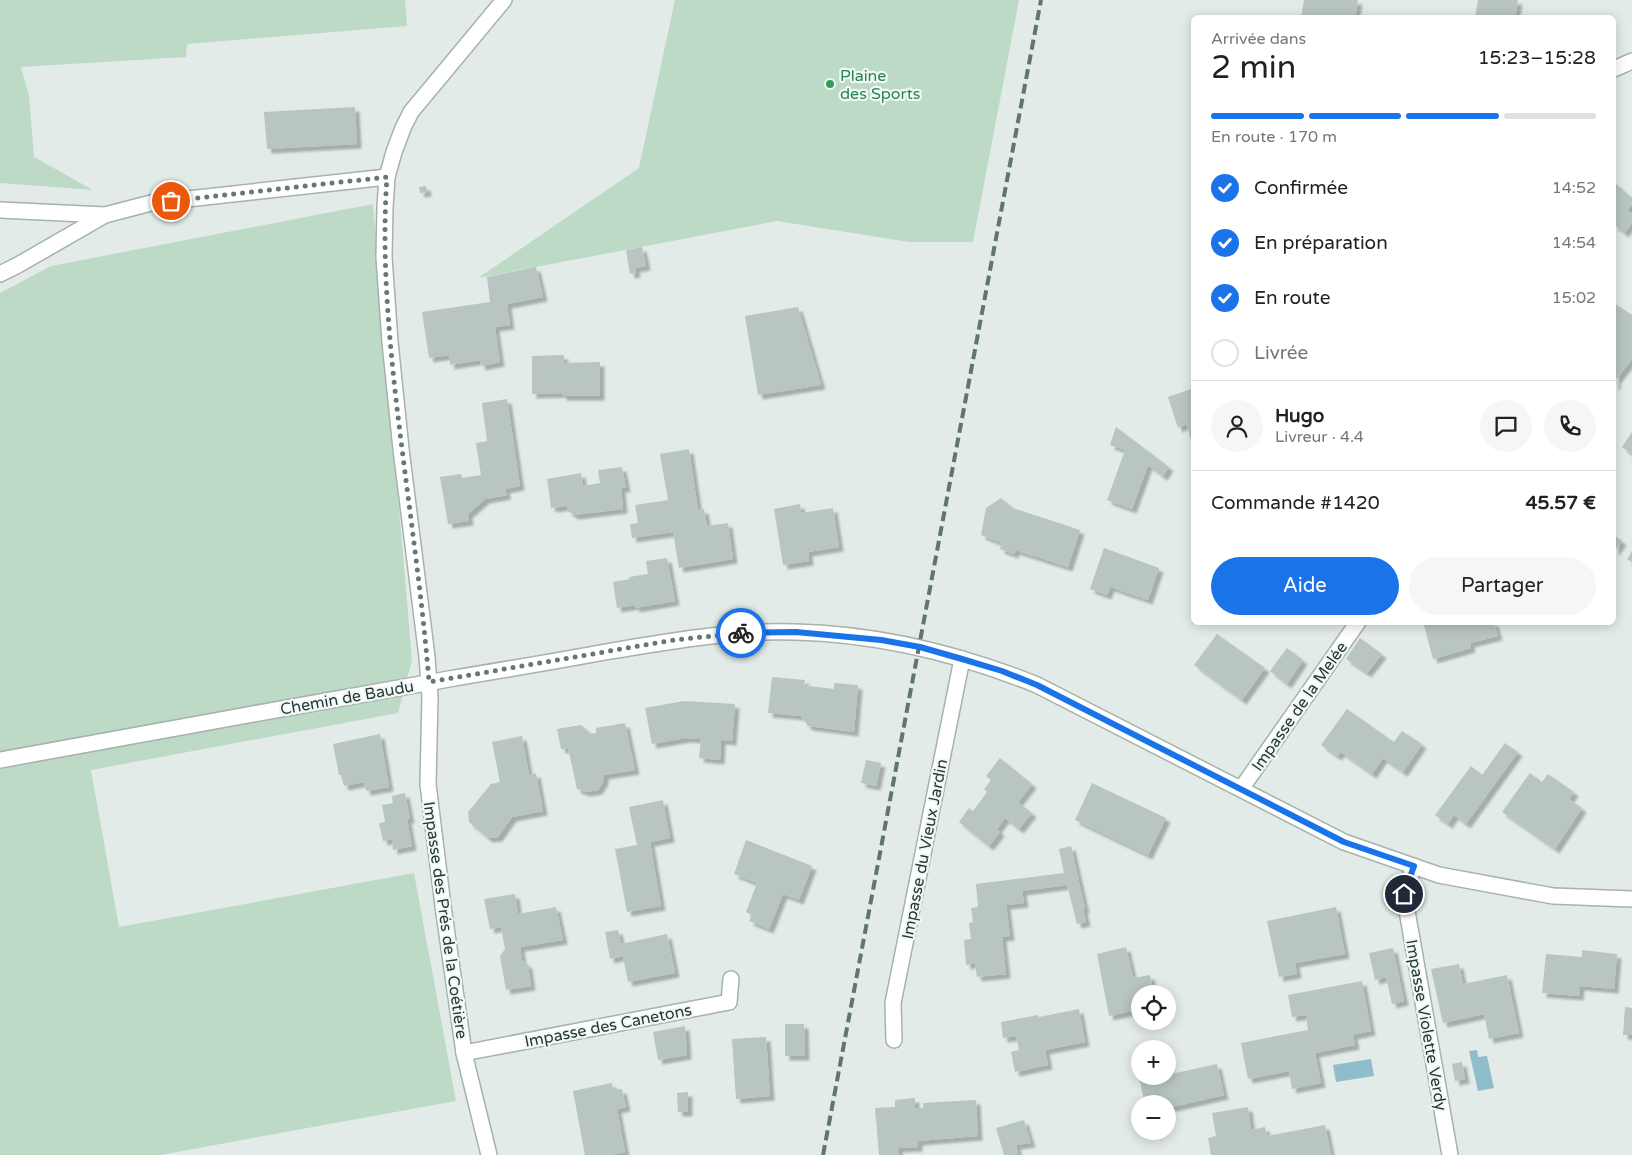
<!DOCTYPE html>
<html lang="fr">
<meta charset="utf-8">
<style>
body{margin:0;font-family:"Varela Round",sans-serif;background:#f6f6f6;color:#222;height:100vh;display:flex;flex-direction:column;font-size:19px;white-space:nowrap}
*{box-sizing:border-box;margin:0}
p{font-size:16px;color:#767676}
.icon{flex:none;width:28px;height:28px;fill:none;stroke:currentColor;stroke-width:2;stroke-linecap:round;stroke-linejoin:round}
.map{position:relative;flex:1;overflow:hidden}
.sheet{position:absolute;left:1191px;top:15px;width:425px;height:610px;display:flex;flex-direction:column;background:#fff;border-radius:8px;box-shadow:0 2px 12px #0003}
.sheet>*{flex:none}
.buttons{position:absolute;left:1131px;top:985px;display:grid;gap:10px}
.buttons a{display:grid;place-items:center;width:45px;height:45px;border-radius:50%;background:#fff;box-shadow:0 2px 12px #0003;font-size:25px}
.pin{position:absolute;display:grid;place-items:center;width:42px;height:42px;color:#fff;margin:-21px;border:2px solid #fff;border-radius:50%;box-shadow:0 1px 5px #0007}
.courier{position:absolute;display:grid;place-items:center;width:50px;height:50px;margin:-25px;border:4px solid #1a73e8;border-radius:50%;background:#fff;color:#222;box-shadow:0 1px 6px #0007}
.overview em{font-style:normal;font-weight:600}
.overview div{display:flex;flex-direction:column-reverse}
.overview{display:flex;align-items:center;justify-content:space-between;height:85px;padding:0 20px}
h1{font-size:32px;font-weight:600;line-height:38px}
.bar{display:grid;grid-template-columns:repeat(4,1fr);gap:8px 5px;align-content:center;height:60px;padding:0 20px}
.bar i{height:6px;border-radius:4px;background:#e0e0e0}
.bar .selected{background:#1a73e8}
.bar p{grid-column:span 4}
.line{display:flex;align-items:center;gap:12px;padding:0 20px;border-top:1px solid #e0e0e0}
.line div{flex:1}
.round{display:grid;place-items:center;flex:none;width:52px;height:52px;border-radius:26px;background:#f6f6f6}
ol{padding:0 20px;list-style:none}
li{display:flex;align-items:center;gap:15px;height:55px}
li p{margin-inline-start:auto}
li .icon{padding:5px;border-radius:50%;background:#1a73e8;color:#fff;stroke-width:4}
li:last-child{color:#767676}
li i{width:28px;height:28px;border:2px solid #e0e0e0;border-radius:50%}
.primary-button{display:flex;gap:10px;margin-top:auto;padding:10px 20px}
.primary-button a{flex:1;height:58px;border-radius:30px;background:#1a73e8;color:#fff;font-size:20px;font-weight:600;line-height:58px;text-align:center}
.primary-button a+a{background:#f6f6f6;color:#222}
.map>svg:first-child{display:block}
.green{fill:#bddac7}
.water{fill:#90bdca}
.building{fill:#b8c5c1;filter:url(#shadow)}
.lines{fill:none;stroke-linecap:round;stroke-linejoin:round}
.service-casing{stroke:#a5b2ae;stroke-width:18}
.minor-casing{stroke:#a5b2ae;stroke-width:18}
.service{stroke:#fff;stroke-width:15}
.minor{stroke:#fff;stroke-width:15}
.rail{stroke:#5e7571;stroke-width:4;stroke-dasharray:10 5;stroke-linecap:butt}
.done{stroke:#667874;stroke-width:5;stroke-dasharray:0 9}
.route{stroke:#1a73e8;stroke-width:6}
.leisure-dot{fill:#2e9e5b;stroke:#f2f8f5;stroke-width:2}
.labels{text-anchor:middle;stroke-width:4.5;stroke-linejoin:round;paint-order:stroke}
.leisure-label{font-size:16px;fill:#27864d;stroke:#f2f8f5;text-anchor:start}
.street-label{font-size:16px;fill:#243a36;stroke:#f2f8f5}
</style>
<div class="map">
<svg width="1632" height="1155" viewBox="0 0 1632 1155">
<defs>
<filter id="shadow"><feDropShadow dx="4.5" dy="4.5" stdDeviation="1" flood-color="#0004"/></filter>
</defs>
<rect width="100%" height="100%" fill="#e2ebe7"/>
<!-- green -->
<g class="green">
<path d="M0,0h405l2,26 -220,18 -1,13 -165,10 8,29 5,61 59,33 -93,-7z"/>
<path d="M675,0h344l-46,242h-64l-132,-21 -299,57 161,-110z"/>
<path d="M373,204l39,456 -14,53 -307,57 28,157 295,-54 42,228 -296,54h-160v-862l51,-27z"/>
</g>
<!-- water -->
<g class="water">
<path d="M1477,1050l1,7 9,-1 7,32 -16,3 -9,-40z"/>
<path d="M1371,1059l3,17 -38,6 -3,-17z"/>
</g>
<!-- building -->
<g class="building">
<path d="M1304,0h54l-3,18h-54z"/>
<path d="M1478,0h40l-3,18h-40z"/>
<path d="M355,107l2,37 -90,5 -3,-37z"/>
<path d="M1614,182l18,16v7l-5,5 5,4v9l-8,10 -8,-7 -2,2z"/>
<path d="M426,186l1,6 -7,1 -1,-6z"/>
<path d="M642,247l4,19 -11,2 1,5 -6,1 -4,-24z"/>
<path d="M536,267l7,30 -36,7 3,21 -15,2 5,35 -19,4 -1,-6 -30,5 -1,-10 -20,3 -7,-46 68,-10 -3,-25z"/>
<path d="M1614,303l18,12v44l-17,22 2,1 -3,5z"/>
<path d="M798,307l23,78 -63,10 -13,-79z"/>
<path d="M564,355v8l36,-1v34h-38v-3l-30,1v-38z"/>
<path d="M1194,388v59h-1l-7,-23 -8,4 -10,-31z"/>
<path d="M507,399l13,87 -15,3 2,6 -22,4 -17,15 1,7 -21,3 -8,-47 21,-3 1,4 19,-3 -5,-32 11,-2 -5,-38z"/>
<path d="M1116,427l53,40 -6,9 -15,-11 -16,44 -25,-9 18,-50 -15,-5z"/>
<path d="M1632,432v22l-10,-7z"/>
<path d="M689,449l9,61 6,-1 3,17 21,-3 5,36 -54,9 -6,-36 -41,6 -2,-14 8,-1 -3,-18 33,-5 -8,-46z"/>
<path d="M622,467l4,21h-5l2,21 -49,6 -6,-4 -1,-5 -16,2 -4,-29 34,-6 2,13 17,-3 -2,-13z"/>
<path d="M1001,498l12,10 67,22 -12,37 -53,-17 -1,4 -14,-5 2,-6 -21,-8 5,-27z"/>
<path d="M800,504l1,9 32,-5 6,39 -31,5 1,9 -26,4 -9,-56z"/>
<path d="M1614,535l8,6 -8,11z"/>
<path d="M1104,548l55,20 -11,32 -38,-13 -3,8 -17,-6z"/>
<path d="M1632,551v11l-5,-3z"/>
<path d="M667,558l8,43 -40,7v-3l-18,3 -4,-26 17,-3 -1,-2 19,-3 -2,-13z"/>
<path d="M1423,622h71l4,14 -28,7 1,5 -38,11z"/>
<path d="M1217,634l48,34 -23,32 -48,-35z"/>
<path d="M1360,638l22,16 -15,19 -21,-14z"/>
<path d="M1287,648l16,12 -16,24 -17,-13z"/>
<path d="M772,677l33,3 -1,6 14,1 16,2v-6l24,2 -4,47 -46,-6 -7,-10 -33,-3z"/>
<path d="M684,701l51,3 -3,37 -11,-1 -1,20 -21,-2 2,-19 -15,-1 -34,6 -7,-36z"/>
<path d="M1347,709l47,33 8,-11 20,13 -19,28 -20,-14 -11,16 -31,-22 -4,4 -16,-11z"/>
<path d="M625,723l10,47 -31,5v5l-6,10 -12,2 -9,-3 -9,-41 -7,1 -4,-20 24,-4 6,5 1,4 8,-1v-5z"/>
<path d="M380,734l9,53 -23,4 -2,-9 -20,4 -3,-11h-2l-6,-31z"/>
<path d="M522,736l7,39 7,-2 7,38 -31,6 -14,20 -10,1 -19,-16 -1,-10 23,-28 9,-2 -8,-40z"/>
<path d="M1505,743l13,9 -52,72 -12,-9 -6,9 -13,-9 36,-49 11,9z"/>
<path d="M1000,758l32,26 -14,18 14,11 -13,16 -14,-11 -8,11 3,3 -11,14 -30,-24 10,-14 4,3 14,-19 -3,-3 7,-9 -5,-4z"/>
<path d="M866,760l15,3 -5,23 -15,-3z"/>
<path d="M1530,773l12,9 6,-8 26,18 -5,7 13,9 -27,41 -53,-37z"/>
<path d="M1092,783l74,35 -18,37 -73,-35z"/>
<path d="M405,793l5,26h-3l5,27 -19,4 -1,-11 -9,2 -4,-18 6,-1 -3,-17 11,-2 -1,-7z"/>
<path d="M663,800l7,38 -20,4 11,64 -34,6 -12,-63 22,-4 -8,-38z"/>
<path d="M746,840l66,26 -13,34 -16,-6 -14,35 -20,-8 3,-6 -6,-3 11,-29 -23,-9z"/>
<path d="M1071,846l14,63h-2l3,13 -9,2 -10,-39 -45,6 2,12 -18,2 4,31 -8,1 4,37 -29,3 -2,-14 -9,2 -2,-25 7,-1 -2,-16 4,-1 -2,-14 7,-1 -2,-23 88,-11 -5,-24z"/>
<path d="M515,894l3,20 38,-7 7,33 -43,7 2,13 6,5 3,21 -25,4 -6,-34 5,-7 -4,-22 -11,2 -6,-30z"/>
<path d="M1336,907l9,47 -50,9 2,11 -18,3 -12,-56z"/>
<path d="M618,930l3,14 46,-10 8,39 -47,9 -5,-26 -13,3 -5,-27z"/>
<path d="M1126,947l7,31 17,-3 4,19h-14v15l-31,7 -12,-62z"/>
<path d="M1393,948l11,53 -12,3 -6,-27 -11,3 -6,-27z"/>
<path d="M1582,950l35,4 -3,35 -34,-3 -1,10 -37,-3 4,-39 36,3z"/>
<path d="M1459,964l4,20 44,-9 12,58 -30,6 -5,-25 -41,9 -12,-54z"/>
<path d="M1362,981l9,50 -18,4 2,10 -40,8 6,30 -29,6 -3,-18 -41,8 -7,-36 67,-13 -2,-15 -14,2 -4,-22z"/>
<path d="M1625,1007l7,1v27h-9z"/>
<path d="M1079,1009l6,33 -40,8 3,15 -33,7 -4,-20 8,-2 -3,-14 -13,2 -2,-16 37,-7 1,2z"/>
<path d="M785,1024h19l1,32h-20z"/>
<path d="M685,1026l2,29 -29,5 -5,-28z"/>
<path d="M766,1037l4,59 -34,3 -4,-60z"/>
<path d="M1462,1062l3,17 -10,2 -3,-17z"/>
<path d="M1168,1063l3,11 46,-10 7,31 -56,13v-4h-23l-9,-39 4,-1v12h28z"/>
<path d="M612,1083l1,7 9,-1 4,18 -9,2 8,43 -16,3h-24l-12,-64z"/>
<path d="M688,1092v20h-10l-1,-19z"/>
<path d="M915,1098v10h8v-5l53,-3 2,36 -60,5v6l-20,1 1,7h-20l-4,-47 20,-1v-7z"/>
<path d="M1248,1107l3,23 14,-3 2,9 58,-11 6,30h-120l-3,-17 8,-2 -4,-23z"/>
<path d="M1024,1120l7,23 -15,2 2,10h-14l-8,-27z"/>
</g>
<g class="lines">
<!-- service casing -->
<g class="service-casing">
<path id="service" d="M464,1053l265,-51 2,-23"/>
</g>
<!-- minor casing -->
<g class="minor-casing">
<g id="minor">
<path d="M1614,69l18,-8"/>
<path d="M0,210l105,5 46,-12 236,-26"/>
<path d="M0,274l18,-9 87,-50"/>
<path d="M0,760c150,-27 299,-55 449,-81 54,-9 108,-18 162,-28 60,-10 122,-21 184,-19 83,2 165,22 242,53l307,157 95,33 114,21 79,3"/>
<path d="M1241,789l117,-167"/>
<path d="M1414,866l-10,28 46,261"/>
<path d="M894,1040l-1,-37 69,-344"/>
<path d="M489,1155l-25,-102 -21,-147 -15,-122 2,-87 -3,-40 -26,-208 -11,-107 -6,-85 1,-50 2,-30 7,-25 9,-24 8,-16 93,-112"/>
</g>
</g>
<!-- service -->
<use href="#service" class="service"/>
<!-- minor -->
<use href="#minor" class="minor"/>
<!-- rail -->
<path class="rail" d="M823,1155l218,-1155"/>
</g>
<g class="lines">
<!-- done -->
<path class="done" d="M171,201l216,-24c-5,68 0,136 7,204 11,101 27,201 35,301l245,-42 67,-7"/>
<!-- route -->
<path class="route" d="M741,633l55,-1 85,8 39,7 42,12 40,12 35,14 307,157 70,24 -10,28"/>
</g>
<!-- markers -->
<circle class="leisure-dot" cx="830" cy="84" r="5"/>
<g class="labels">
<!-- leisure labels -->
<g class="leisure-label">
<text x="840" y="81">Plaine<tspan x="840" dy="18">des Sports</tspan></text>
</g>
<!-- street labels -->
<g class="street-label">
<text transform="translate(347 697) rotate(-10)" y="6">Chemin de Baudu</text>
<text transform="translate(1299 706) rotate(-55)" y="6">Impasse de la Melée</text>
<text transform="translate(924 849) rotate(-79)" y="6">Impasse du Vieux Jardin</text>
<text transform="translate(446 920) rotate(82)" y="6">Impasse des Prés de la Coétière</text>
<text transform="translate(608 1025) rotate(-11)" y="6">Impasse des Canetons</text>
<text transform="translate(1427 1025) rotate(80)" y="6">Impasse Violette Verdy</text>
</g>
</g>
</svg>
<div class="buttons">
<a><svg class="icon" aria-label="locate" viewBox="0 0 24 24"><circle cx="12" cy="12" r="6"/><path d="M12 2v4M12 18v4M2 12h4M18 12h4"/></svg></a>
<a>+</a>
<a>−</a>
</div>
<div class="pin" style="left:171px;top:201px;background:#ea580c"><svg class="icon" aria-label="bag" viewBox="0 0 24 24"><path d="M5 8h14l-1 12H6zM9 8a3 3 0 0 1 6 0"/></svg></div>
<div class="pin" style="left:1404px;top:894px;background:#1f2937"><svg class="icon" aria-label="home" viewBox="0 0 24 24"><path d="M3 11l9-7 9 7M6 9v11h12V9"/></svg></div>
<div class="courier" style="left:741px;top:633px"><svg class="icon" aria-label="bike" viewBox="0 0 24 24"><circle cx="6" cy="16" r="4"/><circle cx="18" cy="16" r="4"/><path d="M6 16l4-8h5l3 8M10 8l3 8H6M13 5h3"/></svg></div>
<section class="sheet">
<div class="overview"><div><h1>2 min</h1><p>Arrivée dans</p></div><em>15:23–15:28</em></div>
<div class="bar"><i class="selected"></i><i class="selected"></i><i class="selected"></i><i></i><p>En route · 170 m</p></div>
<ol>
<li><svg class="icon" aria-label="check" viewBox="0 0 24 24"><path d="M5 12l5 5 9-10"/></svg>Confirmée<p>14:52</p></li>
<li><svg class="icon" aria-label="check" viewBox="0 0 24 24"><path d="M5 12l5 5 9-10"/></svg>En préparation<p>14:54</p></li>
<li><svg class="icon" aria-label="check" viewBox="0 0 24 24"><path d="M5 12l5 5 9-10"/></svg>En route<p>15:02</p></li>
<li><i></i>Livrée</li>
</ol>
<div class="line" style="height:90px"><a class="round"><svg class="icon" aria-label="person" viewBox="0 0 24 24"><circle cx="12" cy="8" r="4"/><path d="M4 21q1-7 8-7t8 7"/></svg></a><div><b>Hugo</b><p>Livreur · 4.4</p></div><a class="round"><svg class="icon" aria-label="chat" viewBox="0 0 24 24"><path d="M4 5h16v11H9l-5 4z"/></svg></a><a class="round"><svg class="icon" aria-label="phone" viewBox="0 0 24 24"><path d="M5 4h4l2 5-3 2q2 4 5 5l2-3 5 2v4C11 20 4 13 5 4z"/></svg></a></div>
<div class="line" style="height:65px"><div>Commande #1420</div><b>45.57 €</b></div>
<div class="primary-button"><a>Aide</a><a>Partager</a></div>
</section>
</div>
